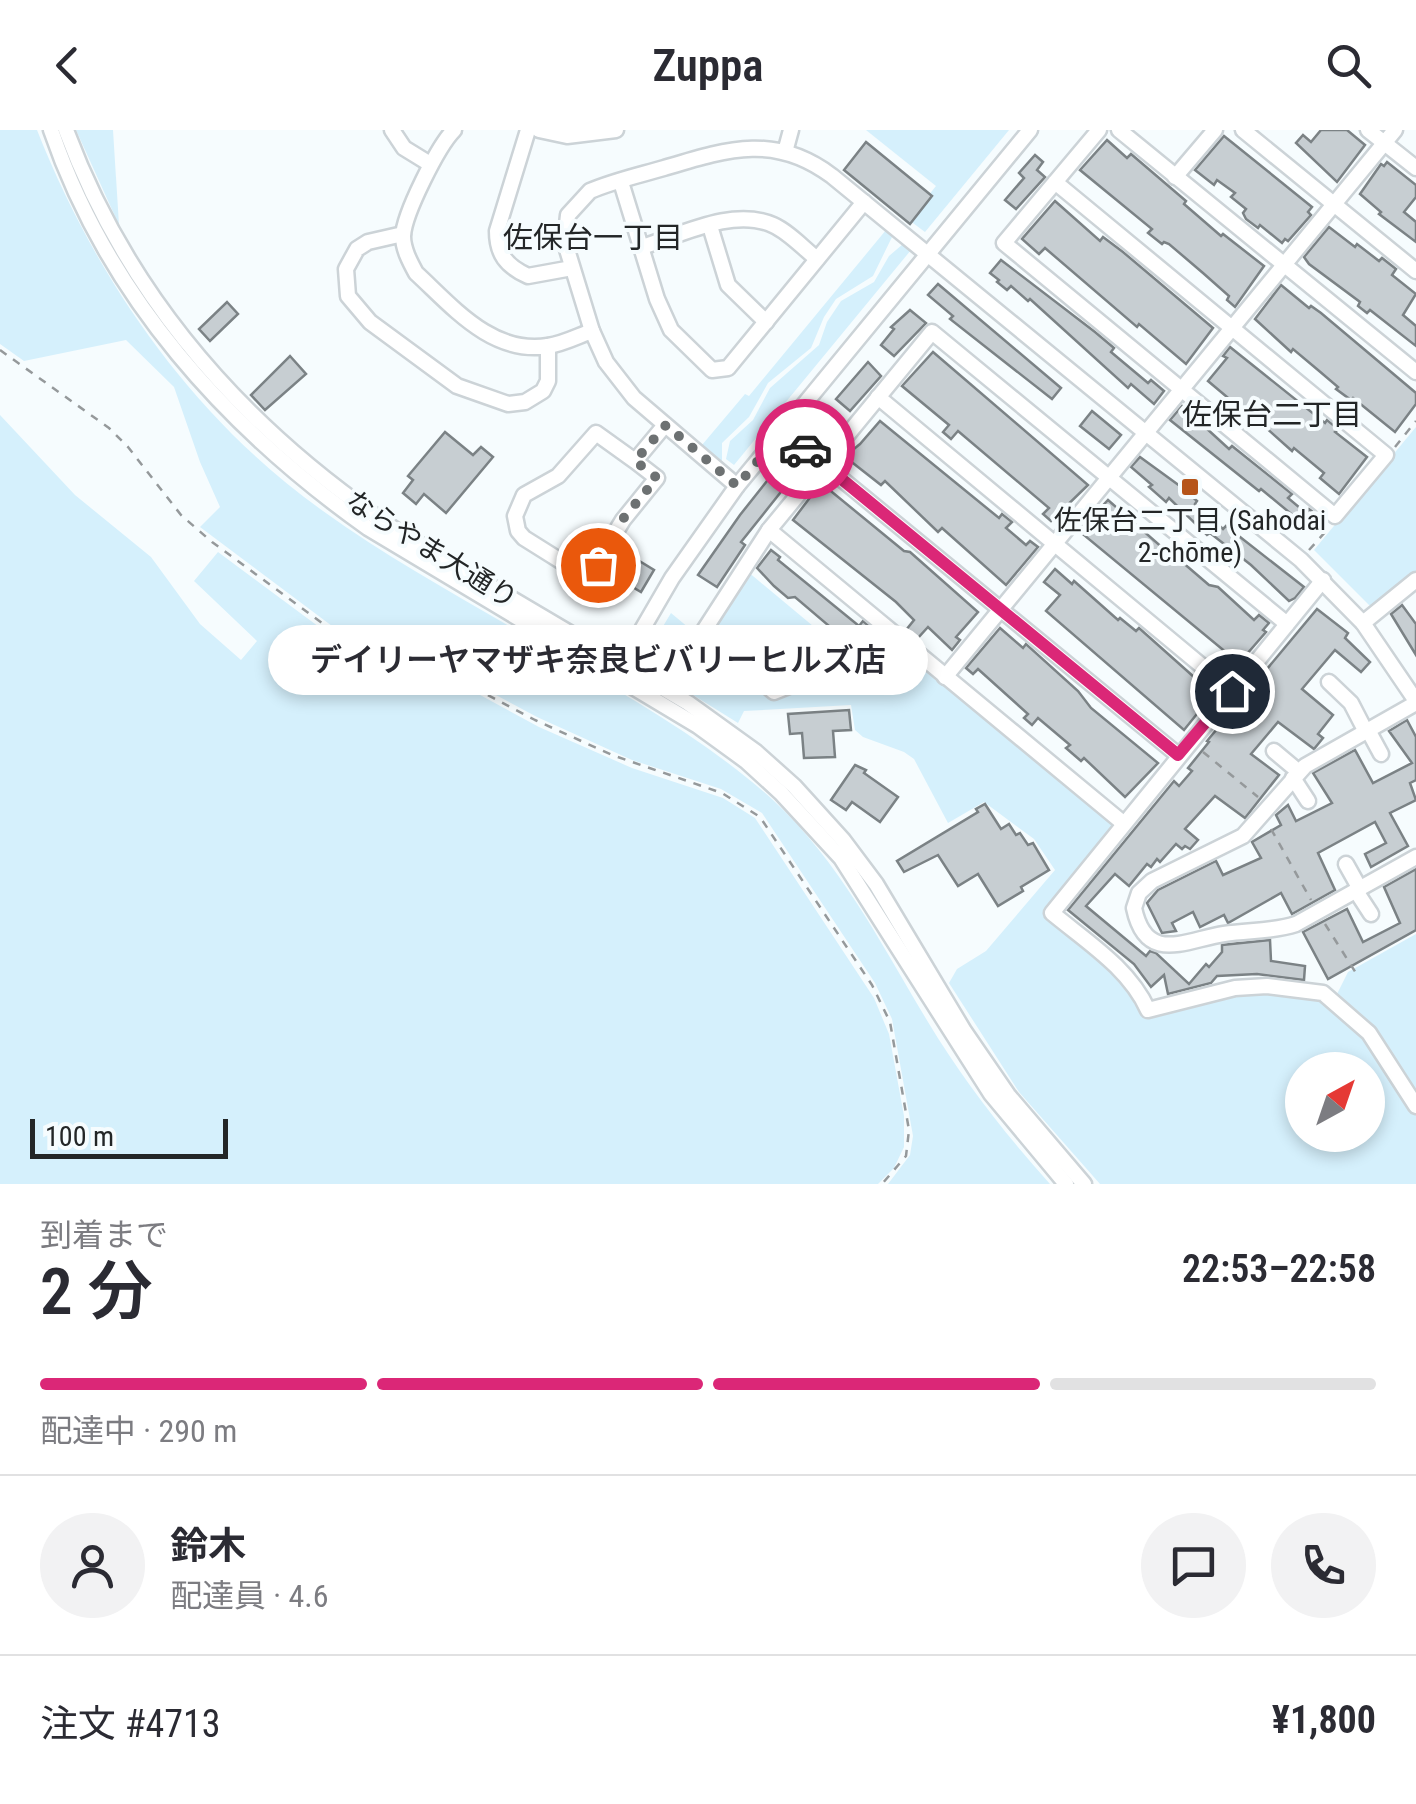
<!DOCTYPE html>
<html lang="ja">
<meta charset="utf-8">
<style>
body{margin:0;font-family:"Roboto Condensed","Noto Sans JP",sans-serif;background:#f2f2f3;color:#2b2b33;height:100vh;display:flex;flex-direction:column;font-size:38px;white-space:nowrap}
*{box-sizing:border-box;margin:0}
p{font-size:32px;color:#7c7c81}
.icon{flex:none;width:55px;height:55px;fill:none;stroke:currentColor;stroke-width:2;stroke-linecap:round;stroke-linejoin:round}
.map{position:relative;height:1054px;overflow:hidden}
.drawer{display:flex;flex-direction:column;background:#fff;flex:1}
.drawer>*{flex:none}
.needle{width:65px;rotate:40deg}
.tools{position:absolute;left:1285px;top:922px;display:grid;gap:20px}
.tools a{display:grid;place-items:center;width:100px;height:100px;border-radius:50%;background:#fff;box-shadow:0 5px 15px #0003;font-size:50px}
.scale{position:absolute;left:30px;bottom:25px;width:198px;box-sizing:border-box;padding-left:10px;border:5px solid #232627;border-top:0;font-size:28px;line-height:35px;white-space:nowrap;color:#232627;-webkit-text-stroke:8px #f6fcfe;paint-order:stroke}
.pin{position:absolute;display:grid;place-items:center;width:85px;height:85px;color:#fff;margin:-42px;border:5px solid #fff;border-radius:50%;box-shadow:0 2px 10px #0007}
.courier{position:absolute;display:grid;place-items:center;width:100px;height:100px;margin:-50px;border:8px solid #db2777;border-radius:50%;background:#fff;color:#222;box-shadow:0 2px 12px #0007}
.bubble{position:absolute;height:70px;border-radius:35px;background:#fff;box-shadow:0 5px 15px #0003;font-size:32px;font-weight:600;line-height:70px;text-align:center}
.headline em{font-style:normal;font-weight:600}
.headline div{display:flex;flex-direction:column-reverse}
.headline{display:flex;align-items:center;justify-content:space-between;height:170px;padding:0 40px}
h1{font-size:65px;font-weight:600;line-height:75px}
.bar{display:grid;grid-template-columns:repeat(4,1fr);gap:15px 10px;align-content:center;height:120px;padding:0 40px}
.bar i{height:12px;border-radius:8px;background:#e1e1e2}
.bar .on{background:#db2777}
.bar p{grid-column:span 4}
.line{display:flex;align-items:center;gap:25px;padding:0 40px;border-top:2px solid #e1e1e2}
.line div{flex:1}
.round{display:grid;place-items:center;flex:none;width:105px;height:105px;border-radius:52px;background:#f2f2f3}
header{display:flex;justify-content:space-between;align-items:center;height:130px;padding:0 40px;background:#fff;font-size:45px;font-weight:600}
.map>svg:first-child{display:block}
.green{fill:#d5f0fc;fill-rule:evenodd}
.building{fill:#c7ced2;stroke:#7b8285;stroke-width:2.5}
.lines{fill:none;stroke-linecap:round;stroke-linejoin:round}
.minor-casing{stroke:#ccd3d7;stroke-width:19}
.path{stroke:#95999b;stroke-width:2.5;stroke-dasharray:8 8;stroke-linecap:butt}
.minor{stroke:#fff;stroke-width:14}
.done{stroke:#6d7172;stroke-width:10;stroke-dasharray:0 18}
.route{stroke:#db2777;stroke-width:12}
.poi-dot{fill:#b65419;stroke:#f6fcfe;stroke-width:4}
.labels{text-anchor:middle;stroke-width:8;stroke-linejoin:round;paint-order:stroke}
.poi-label{font-size:28px;fill:#232627;stroke:#f6fcfe}
.street-label{font-size:28px;fill:#232627;stroke:#f6fcfe}
.neighbourhood-label{font-size:30px;fill:#232627;stroke:#f6fcfe}
</style>
<header><svg class="icon" aria-label="back" viewBox="0 0 24 24"><path d="M15 5l-7 7 7 7"/></svg>Zuppa<svg class="icon" aria-label="search" viewBox="0 0 24 24"><circle cx="10" cy="10" r="6"/><path d="M15 15l6 6"/></svg></header>
<div class="map">
<svg width="1416" height="1054" viewBox="0 0 1416 1054">
<rect width="100%" height="100%" fill="#f6fcfe"/>
<!-- green -->
<g class="green">
<path d="M0,0h37c59,149 154,287 286,381 69,50 145,90 218,134 80,48 162,92 232,155 67,62 108,144 155,222 35,58 77,112 122,162h-162l22,-29 3,-19 -21,-117 -17,-36 -113,-170 -41,-24 -89,-29 -95,-43 -135,-72 -56,-10 -14,-9 -132,-99 20,-20 -20,-45 -26,-75 -48,-47 -102,21 -24,-17z"/>
<path d="M76,0h37l6,95z"/>
<path d="M866,0h143l-84,102 -16,-12 27,-34z"/>
<path d="M886,100l7,5 -20,41 -37,23 -12,18 -13,31 -43,35 -19,34 -27,26v18l-20,-16 43,-51 4,2z"/>
<path d="M903,114l8,6 -177,215 -8,-6 4,-18 23,-21 17,-32 49,-43 8,-23 14,-21 33,-19 15,-26z"/>
<path d="M0,285l75,80 76,62 49,67 41,36 16,-19 -63,-60 24,-29 116,86 14,7 53,7 138,75 93,41 91,30 32,20 119,180 15,36 15,82v31l-10,21 -16,16h-878z"/>
<path d="M1416,297v145l-41,33h-6l-55,-55z"/>
<path d="M747,441l102,85 -68,27 -10,-2 -56,-46 -1,-10z"/>
<path d="M671,483l102,85 123,-48 10,2 207,170 1,10 -69,82 75,62 26,40 68,-20 37,-5 67,5 44,37 54,82v69h-316l-81,-92 -70,-109 8,-14 29,-18 69,-81 -21,-31 -50,-37 -36,21 -34,-64 -10,-7 -41,-15 -8,-7 -4,-25 -107,6 -6,12 -93,-58 -1,-7zM1302,940h66v65h-66z"/>
<path d="M1416,804v164l-41,-65 -39,-37 12,-24z"/>
</g>
<!-- building -->
<g class="building">
<path d="M1321,0h26l18,15 -28,37 -41,-39 7,-8 8,7z"/>
<path d="M1224,6l88,71 -4,5 3,3 -23,26 -3,-2 -3,4 -22,-18 -2,3 -12,-9 -3,-6 3,-4 -15,-12 4,-4 -18,-13 -3,5 -19,-15z"/>
<path d="M1107,10l20,18 4,-4 55,47 -2,3 37,32 2,-2 41,32 -29,41 -8,-7 2,-4 -26,-23 -34,-29 -5,-2 -2,2 -14,-11 4,-4 -72,-59z"/>
<path d="M866,12l66,54 -22,28 -66,-54z"/>
<path d="M1035,25l8,7 -6,8 8,7 -29,32 -11,-9 19,-22 -5,-5z"/>
<path d="M1387,32l29,23v12l-12,15 12,10v20l-37,-28 2,-2 -21,-18 21,-30 3,2z"/>
<path d="M1055,71l45,40 3,-4 20,15 90,76 -27,36 -47,-40 -2,3 -92,-79 -6,6 -17,-15z"/>
<path d="M1329,97l26,20 2,-3 22,17 3,-3 14,11 -4,6 24,19 -13,21 13,11v20l-46,-36 -3,3 -9,-7 2,-4 -51,-38 -5,-7z"/>
<path d="M1001,130l94,72 19,16 -3,4 37,31 3,-3 13,11 -10,13 -23,-20 -3,4 -98,-89 -2,2 -17,-15 -4,4 -10,-8 2,-2 -9,-7z"/>
<path d="M938,154l123,104 -9,11 -102,-80 3,-3 -25,-21z"/>
<path d="M1281,155l28,23 2,-2 10,7 95,80v11l-21,28 -42,-34 -2,2 -15,-11 2,-2 -20,-17 -25,-21 -2,3 -36,-33z"/>
<path d="M227,172l11,12 -28,27 -11,-12z"/>
<path d="M910,180l16,13 -32,33 -13,-11 13,-16 -3,-2z"/>
<path d="M1230,217l95,76 2,-3 11,9 -3,3 32,25 -28,37 -19,-16 4,-5 -30,-25 -2,3 -46,-41 -5,-3 -4,5 -13,-11 3,-4 -19,-16 19,-23 -4,-2z"/>
<path d="M933,222l155,133 -37,36 -8,-7 6,-6 -91,-77 -7,8 -8,-7 6,-7 -47,-39z"/>
<path d="M290,226l16,18 -41,36 -14,-15z"/>
<path d="M868,232l13,14 -31,35 -14,-12z"/>
<path d="M1182,276l47,43 3,-3 60,48 -4,4 18,15 3,-4 13,10 -8,10 -11,-9 -2,2 -40,-33 -2,2 -89,-71z"/>
<path d="M1092,281l29,24 -12,14 -29,-23z"/>
<path d="M880,291l119,97 3,-4 10,8 -6,6 20,17 4,-4 8,6 -32,38 -64,-57 -4,4 -53,-51 -4,4 -37,-29 8,-10 2,3 6,-5z"/>
<path d="M445,302l28,23 8,-8 12,10 -47,56 -22,-19 -8,10 -13,-11 10,-13 -5,-4z"/>
<path d="M790,322l14,11 -63,79 4,3 -28,42 -19,-12 42,-60z"/>
<path d="M1140,327l44,32 13,12 -2,3 28,25 3,-3 78,61 -9,11 -6,3 -38,-36 -41,-32 -3,2 -38,-37 -3,4 -17,-15 3,-2 -21,-18z"/>
<path d="M821,353l83,68 6,1 68,60 -22,25 4,3 -8,10 -24,-23 -11,12 -11,-9 8,-10 -18,-18 -103,-82z"/>
<path d="M1108,370l65,57 1,-2 35,30 9,2 36,33 5,-5 10,8 -6,7 3,2 -27,31 -160,-132z"/>
<path d="M771,420l9,7 -2,3 81,66 4,-5 14,12 -8,10 -11,4 -20,-18 -2,3 -41,-35 -7,1 -14,-12 -17,-18z"/>
<path d="M623,421l31,19 -13,22 -32,-19z"/>
<path d="M1055,439l17,15 2,-3 44,39 2,-2 16,13 3,-3 74,66 -29,36 -138,-119 14,-16 -16,-13z"/>
<path d="M1402,475l14,19v31l-25,-41z"/>
<path d="M1317,479l31,24 -3,5 25,24 -9,10 -26,-22 -33,39 31,26 -15,19 5,4 -9,11 -36,-27 -27,32 28,21 -34,43 -30,-22 -30,33 13,11 -8,9 -5,-3 -3,3 -6,-5 -16,18 -3,-3 -6,8 -4,-3 -18,22 -14,-12 -29,32 60,50 4,-5 6,2 33,31 17,-20 3,3 13,-15v-7l48,-5 1,21 34,5 -1,14 -47,-6 -40,2 -6,7 -43,11 -4,-19 -13,12 -17,-23 -66,-54 106,-129 5,5 13,-15 -4,-3 21,-26 -2,-1z"/>
<path d="M1000,498l23,20 3,-4 52,47 13,17 67,55 -33,34 -41,-39 -3,3 -15,-13 4,-3 -32,-27 -6,7 -8,-7 4,-4 -50,-45 -5,5 -7,-6z"/>
<path d="M849,580l2,20 -18,1 2,26 -31,1 -2,-25 -12,1 -2,-20z"/>
<path d="M1407,590l9,17v43l-6,3 6,17 -26,13 18,33 -37,21 -6,-13 21,-11 -11,-21 -57,31 17,37 -43,24 -11,-21 -53,30 -4,-8 -24,12 -7,-15 -21,11 4,8 -14,2 -15,-30 11,-13 58,-29 7,14 38,-17 -9,-16 29,-17 -5,-10 12,-10 8,16 36,-18 -19,-30 42,-23 18,33 39,-20 -23,-32z"/>
<path d="M855,635l11,5 -2,3 34,24 -18,25 -28,-20 -6,8 -15,-10z"/>
<path d="M985,674l16,25 8,-5 7,11 4,-2 8,12 5,-2 16,27 -28,17 2,4 -25,15 -20,-32 -20,12 -20,-31 -34,17 -7,-11 81,-49 -2,-3z"/>
<path d="M1416,739v61l-88,49 -25,-47 44,-23 16,33 37,-19 -16,-36z"/>
</g>
<g class="lines">
<!-- minor casing -->
<g class="minor-casing">
<g id="minor">
<path d="M51,0c57,167 176,298 317,398l330,198 48,35 35,32 60,65 150,236 75,90"/>
<path d="M66,0c63,170 181,301 331,401l291,172 68,49 38,34 49,54 33,44 88,147 44,64 76,89"/>
<path d="M392,0l12,18 26,16"/>
<path d="M454,0c-16,16 -50,84 -51,106 0,13 7,26 13,37 37,34 76,82 132,73 15,-2 30,-10 44,-15"/>
<path d="M528,0l-31,101c0,23 9,35 31,45l44,-8"/>
<path d="M539,0l28,6 49,-6"/>
<path d="M1119,0l297,242"/>
<path d="M1243,0l173,141"/>
<path d="M1368,0l48,38"/>
<path d="M785,22l6,-22"/>
<path d="M1175,47l40,-47"/>
<path d="M621,52l36,117 14,31 41,40 16,-2 136,-166"/>
<path d="M1055,52l331,273 -51,61 -331,-273 95,-113"/>
<path d="M710,96l18,59 38,37"/>
<path d="M403,104l-35,8 -11,7 -11,20 2,27 22,26 87,64 51,18 17,-2 18,-11 5,-10v-35"/>
<path d="M642,117c39,-12 91,-40 131,-22 16,7 30,23 44,34"/>
<path d="M878,267l354,294"/>
<path d="M783,301l395,324"/>
<path d="M635,331l-39,-28 -38,43 -34,19 -9,21 3,15 6,7 51,32 17,1 31,-51 34,-42 -22,-17 30,-36"/>
<path d="M737,356l-103,-88 -28,-36 -14,-31 -27,-88 3,-28 22,-24c23,-10 50,-16 74,-23 63,-19 111,-35 168,8l469,384 62,63 53,78"/>
<path d="M769,400l354,293"/>
<path d="M1323,450l-271,333c35,29 77,55 96,97l87,-22 32,-2 56,7 46,40 47,73"/>
<path d="M1363,493l53,-43"/>
<path d="M902,511l-128,51 -71,-60 66,-102 163,-198 355,292"/>
<path d="M618,541l54,-93 65,-92 293,-356"/>
<path d="M945,547l450,-547"/>
<path d="M1329,552l22,21 15,29"/>
<path d="M1416,573l-111,63 -62,70 -91,45 -13,12 -5,15c12,57 51,32 90,26 25,-4 48,-2 72,-10l120,-67"/>
<path d="M1368,600l13,24"/>
<path d="M1274,621l25,21"/>
<path d="M1293,648l15,23"/>
<path d="M1346,734l14,25"/>
<path d="M1356,761l15,23"/>
</g>
</g>
<!-- path -->
<g class="path">
<path d="M0,220l109,78 19,19 53,68 31,27 129,95 60,12 134,71 77,35 110,38 38,24 112,168 18,37 19,108 -3,26 -24,28"/>
<path d="M1395,317l21,-26"/>
<path d="M1309,420l18,-20"/>
<path d="M1203,622l55,45"/>
<path d="M1271,699l40,71"/>
<path d="M1325,794l31,49"/>
</g>
<!-- minor -->
<use href="#minor" class="minor"/>
</g>
<g class="lines">
<!-- done -->
<path class="done" d="M598,435l24,-45 35,-42 -22,-17 31,-36 71,61 46,-55 22,18"/>
<!-- route -->
<path class="route" d="M805,319l373,306 54,-64"/>
</g>
<!-- markers -->
<rect class="poi-dot" x="1180" y="347" width="20" height="20" rx="5"/>
<g class="labels">
<!-- poi labels -->
<g class="poi-label">
<text x="1190" y="400">佐保台二丁目 (Sahodai<tspan x="1190" dy="32">2-chōme)</tspan></text>
</g>
<!-- street labels -->
<g class="street-label">
<text transform="translate(432 419) rotate(32)" y="10">ならやま大通り</text>
</g>
<!-- neighbourhood labels -->
<g class="neighbourhood-label">
<text x="593" y="118">佐保台一丁目</text>
<text x="1272" y="295">佐保台二丁目</text>
</g>
</g>
</svg>
<div class="tools">
<a><svg class="needle" viewBox="-14 -14 28 28"><path d="M0-13l5 13h-10z" fill="#e53935"/><path d="M0 13l5-13h-10z" fill="#7c7c81"/></svg></a>
</div>
<div class="scale">100 m</div>
<div class="pin" style="left:598px;top:435px;background:#ea580c"><svg class="icon" aria-label="bag" viewBox="0 0 24 24"><path d="M5 8h14l-1 12H6zM9 8a3 3 0 0 1 6 0"/></svg></div>
<div class="pin" style="left:1232px;top:561px;background:#1f2937"><svg class="icon" aria-label="home" viewBox="0 0 24 24"><path d="M3 11l9-7 9 7M6 9v11h12V9"/></svg></div>
<div class="courier" style="left:805px;top:319px"><svg class="icon" aria-label="car" viewBox="0 0 24 24"><path d="M5 17H2v-5l4-1 3-4h7l3 4 3 1v5h-3M9 17h6M6 11h13"/><circle cx="7" cy="17" r="2"/><circle cx="17" cy="17" r="2"/></svg></div>
<div class="bubble" style="left:268px;top:495px;width:660px">デイリーヤマザキ奈良ビバリーヒルズ店</div>
</div>
<section class="drawer">
<div class="headline"><div><h1>2 分</h1><p>到着まで</p></div><em>22:53–22:58</em></div>
<div class="bar"><i class="on"></i><i class="on"></i><i class="on"></i><i></i><p>配達中 · 290 m</p></div>
<div class="line" style="height:180px"><a class="round"><svg class="icon" aria-label="person" viewBox="0 0 24 24"><circle cx="12" cy="8" r="4"/><path d="M4 21q1-7 8-7t8 7"/></svg></a><div><b>鈴木</b><p>配達員 · 4.6</p></div><a class="round"><svg class="icon" aria-label="chat" viewBox="0 0 24 24"><path d="M4 5h16v11H9l-5 4z"/></svg></a><a class="round"><svg class="icon" aria-label="phone" viewBox="0 0 24 24"><path d="M5 4h4l2 5-3 2q2 4 5 5l2-3 5 2v4C11 20 4 13 5 4z"/></svg></a></div>
<div class="line" style="height:130px"><div>注文 #4713</div><b>¥1,800</b></div>
</section>
